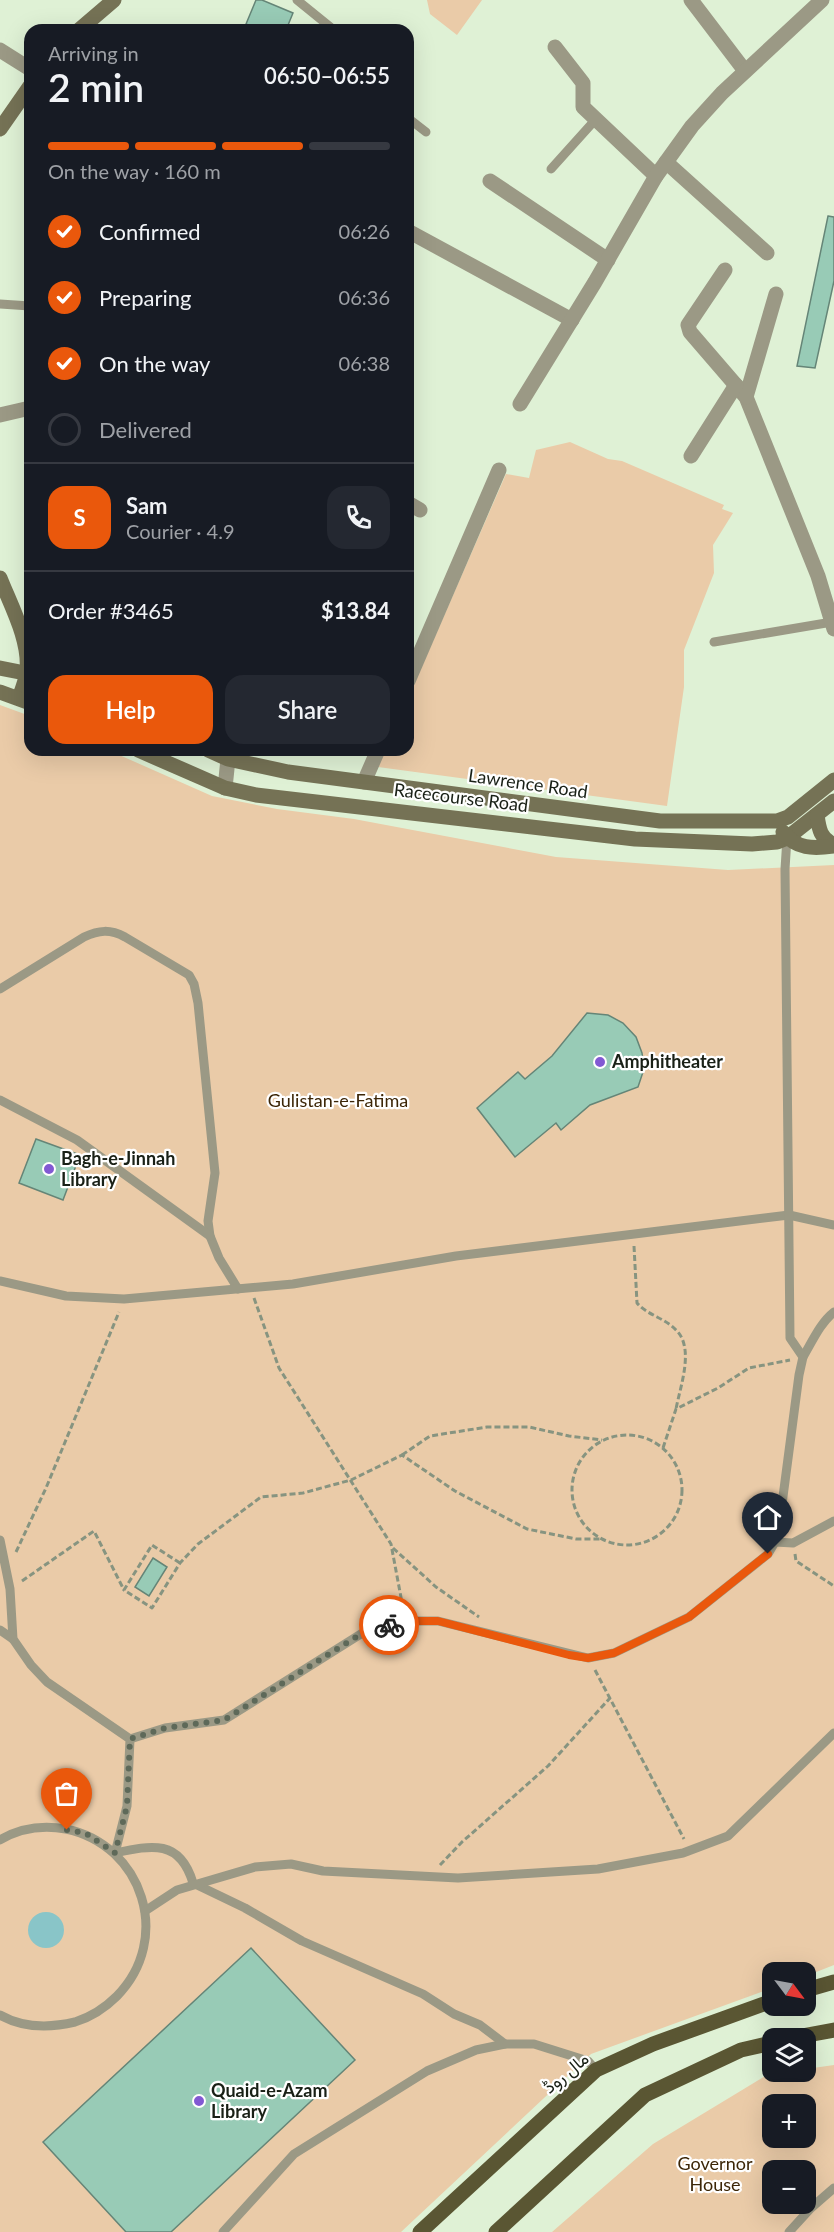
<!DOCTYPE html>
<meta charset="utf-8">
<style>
body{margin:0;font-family:Lato,Vazirmatn,sans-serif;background:#242831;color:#f1f3f6;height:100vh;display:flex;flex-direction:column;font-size:22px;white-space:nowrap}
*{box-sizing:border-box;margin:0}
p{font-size:20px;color:#9ea1a6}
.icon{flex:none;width:33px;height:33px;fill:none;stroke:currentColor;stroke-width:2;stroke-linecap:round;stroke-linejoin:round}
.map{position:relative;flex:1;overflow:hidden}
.panel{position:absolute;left:24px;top:24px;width:390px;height:732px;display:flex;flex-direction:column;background:#171b24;border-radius:18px;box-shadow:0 6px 24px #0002}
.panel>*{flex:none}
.needle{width:39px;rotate:122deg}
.tools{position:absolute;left:762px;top:1962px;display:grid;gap:12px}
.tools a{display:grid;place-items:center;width:54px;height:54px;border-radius:12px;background:#171b24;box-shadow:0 6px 24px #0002;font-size:30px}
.pin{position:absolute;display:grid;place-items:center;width:51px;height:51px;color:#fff;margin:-62px -26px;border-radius:50% 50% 50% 0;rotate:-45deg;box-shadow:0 0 6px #0007}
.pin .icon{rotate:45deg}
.courier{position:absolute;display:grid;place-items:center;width:60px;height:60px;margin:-30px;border:4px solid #ea580c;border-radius:50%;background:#fff;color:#222;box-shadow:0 2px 8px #0007}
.headline em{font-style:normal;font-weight:600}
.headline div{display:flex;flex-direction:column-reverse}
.headline{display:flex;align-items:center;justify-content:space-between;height:102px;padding:0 24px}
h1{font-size:39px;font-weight:600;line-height:45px}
.bar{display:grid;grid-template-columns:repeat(4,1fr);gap:9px 6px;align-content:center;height:72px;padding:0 24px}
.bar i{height:8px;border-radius:4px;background:#363941}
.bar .active{background:#ea580c}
.bar p{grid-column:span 4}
.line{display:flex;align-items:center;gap:15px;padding:0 24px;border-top:2px solid #363941}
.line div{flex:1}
.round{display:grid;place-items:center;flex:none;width:63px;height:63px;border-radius:18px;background:#242831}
ol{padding:0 24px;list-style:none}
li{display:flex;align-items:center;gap:18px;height:66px}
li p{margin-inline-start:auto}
li .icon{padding:6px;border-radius:50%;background:#ea580c;color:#fff;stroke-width:4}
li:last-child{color:#9ea1a6}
li i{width:33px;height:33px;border:3px solid #363941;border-radius:50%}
.button{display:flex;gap:12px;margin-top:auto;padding:12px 24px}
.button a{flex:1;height:69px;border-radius:18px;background:#ea580c;color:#fff;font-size:24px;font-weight:600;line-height:69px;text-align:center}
.button a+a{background:#242831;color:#f1f3f6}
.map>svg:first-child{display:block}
.green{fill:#eacba8;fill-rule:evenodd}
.water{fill:#89c5c8}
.building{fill:#98cbb6;stroke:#658577;stroke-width:1.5}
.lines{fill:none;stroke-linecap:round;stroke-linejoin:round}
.path{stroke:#879480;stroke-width:3;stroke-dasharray:6 3;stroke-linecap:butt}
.lane{stroke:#9b9985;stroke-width:9}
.street{stroke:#9b9985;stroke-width:15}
.secondary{stroke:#757255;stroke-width:15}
.primary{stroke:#5a5633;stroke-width:15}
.done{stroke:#5e6959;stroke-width:6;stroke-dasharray:0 10.8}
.route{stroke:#ea580c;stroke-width:8}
.poi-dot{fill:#8259d3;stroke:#fff;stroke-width:2}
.labels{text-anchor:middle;stroke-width:4.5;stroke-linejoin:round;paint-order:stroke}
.street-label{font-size:18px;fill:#192016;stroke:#fff}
.poi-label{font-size:18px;font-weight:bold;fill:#192016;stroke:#fff;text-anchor:start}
.park-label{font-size:18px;fill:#3c2607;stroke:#fff}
</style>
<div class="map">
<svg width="834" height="2232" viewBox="0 0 834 2232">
<rect width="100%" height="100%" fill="#dff1d5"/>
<!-- green -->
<g class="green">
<path d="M427,0h55l-25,35 -27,-21z"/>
<path d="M570,442l38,17 14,2 102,44 -2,4 11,4 -20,32 1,28 -30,77v37l-17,119 -289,-39 7,-17h23v-52l98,-224 23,4 7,-28z"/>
<path d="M0,705l30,11v34h78l104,46 65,13 77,10 202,38 172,13 106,-5v1100l-28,11v-4h-34v16l-181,66 -190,178h-401z"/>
<path d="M834,2065v167h-282l101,-88 114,-69 39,-3v-3zM772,2104h34v34h-34zM772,2170h34v34h-34z"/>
</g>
<!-- water -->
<circle class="water" cx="46" cy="1930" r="18"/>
<!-- building -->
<g class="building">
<path d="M256,0h6l31,13 -7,17h-26l-14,-6z"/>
<path d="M828,216l6,1v64l-19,87 -18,-2z"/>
<path d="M587,1013l21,2 15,8 13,14 6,16 2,16 -6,18 -48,18 -29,25 -5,-7 -41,34 -38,-49 41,-36 7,7 27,-23z"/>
<path d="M36,1139l44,16 -17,45 -44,-17z"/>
<path d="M153,1558l14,9 -18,29 -14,-9z"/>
<path d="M251,1948l104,112 -184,172h-45l-83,-90z"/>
</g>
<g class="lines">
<!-- path -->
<g class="path">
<path d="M634,1246l3,57c10,12 28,15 39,27 19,18 4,57 0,79"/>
<path d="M254,1298l25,70 112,176 12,64"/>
<circle cx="627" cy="1490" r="55"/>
<path d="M663,1448l13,-39 42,-21 31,-20 41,-8"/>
<path d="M402,1455l28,-19 57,-9h42l40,9 33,4"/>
<path d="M393,1548l43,39 43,30"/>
<path d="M16,1552l30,-64 73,-176"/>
<path d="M795,1554l1,7 38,25"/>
<path d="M180,1563l-28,-18 -28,45 28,18 28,-45 18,-19 63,-47 42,-4 48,-13 51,-25 53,36 72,38 49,10h26"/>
<path d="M22,1581l72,-50 30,59"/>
<path d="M595,1670l89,169"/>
<path d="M440,1865l22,-23 86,-76 62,-68"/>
</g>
<!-- lane -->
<g class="lane">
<path d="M297,0l37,30"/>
<path d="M408,118l18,14"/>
<path d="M551,169l45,-50"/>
<path d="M0,304l30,2"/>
<path d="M714,642l118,-20"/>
<path d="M0,989l84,-52c15,-7 26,-8 41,0l64,38 5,9 4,19 17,170 -7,48 2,15 9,22 19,31"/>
<path d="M0,1100l77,40 133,96"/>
<path d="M0,1281l66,15 58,3 169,-15 163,-28 333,-41 45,10"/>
<path d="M803,1357c9,-15 17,-34 31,-45"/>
<path d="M0,1540l10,49 3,50 18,26 16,17 83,57 -3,67 -12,47c37,-8 65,-14 78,30l52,25 57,33 121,53 31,20 26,11 25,19"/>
<path d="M775,1542l18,1 41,-22"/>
<path d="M0,1630l13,9"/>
<path d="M130,1739l35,-11 59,-8 140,-88 41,-11h33l150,37 26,-5 75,-36 79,-63 7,-12 4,-15 20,-152 4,-18 -13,-19 -5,-469 2,-31"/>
<path d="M0,1840c20,-12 43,-15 66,-11 77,16 107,110 51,167 -12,12 -26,21 -42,26 -25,6 -52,6 -75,-7"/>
<path d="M145,1911l32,-21 78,-23 36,-3 32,7 135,7 140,-9 85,-16 45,-17 106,-103"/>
<path d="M223,2232l71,-78 133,-83 49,-21 29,-6h29l54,17 8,9"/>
<path d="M789,2232l22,-24 23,-20"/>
</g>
<!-- street -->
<g class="street">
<path d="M691,0l54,71"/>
<path d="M555,47l28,36v24l73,69"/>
<path d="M0,50l30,19"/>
<path d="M666,162l101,91"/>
<path d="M490,181l118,79"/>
<path d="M408,231l164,89"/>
<path d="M725,270l-37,55 2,7 56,65 72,179 16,53"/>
<path d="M746,397l30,-103"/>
<path d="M520,404l75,-122 61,-106 36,-50 30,-33 100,-93"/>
<path d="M0,415l30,-7"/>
<path d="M691,456l45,-71"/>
<path d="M408,503l12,7"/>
<path d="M408,681l91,-211"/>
<path d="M364,782l14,-32"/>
<path d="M225,788l3,-29 3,-9"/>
</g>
<!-- secondary -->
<g class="secondary">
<path d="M79,30l35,-30"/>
<path d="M0,129l30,-43"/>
<path d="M0,578c11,28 30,62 27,93 -1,9 -5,19 -8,27"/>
<path d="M0,668l30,6"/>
<path d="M0,692l30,11"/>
<path d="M138,750l87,38 31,7 379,44 117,5 25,-2 10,-4 47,-37"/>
<path d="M208,750l20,9 60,13 372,49h117l11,-4 46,-37"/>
<path d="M817,815c2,14 3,23 17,30"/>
<path d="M783,832c13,17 30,17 51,14"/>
</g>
<!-- primary -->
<g class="primary">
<path d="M806,1990l28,-8"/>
<path d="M791,2038l43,-8"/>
<path d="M420,2232l176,-162 57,-26 119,-43"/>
<path d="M496,2232l149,-137 96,-45 31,-7"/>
</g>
</g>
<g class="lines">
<!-- done -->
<path class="done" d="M67,1830l18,3 30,20 12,-47 3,-67 35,-11 59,-8 140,-88 25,-7"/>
<!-- route -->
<path class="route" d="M389,1625l16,-4h33l131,34 19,3 26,-5 75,-36 79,-63"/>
</g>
<!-- markers -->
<g class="poi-dot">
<circle cx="600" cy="1062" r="6"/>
<circle cx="49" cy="1169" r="6"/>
<circle cx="199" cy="2101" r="6"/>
</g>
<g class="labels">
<!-- street labels -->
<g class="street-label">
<text transform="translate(528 784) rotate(8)" y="6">Lawrence Road</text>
<text transform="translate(461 798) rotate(7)" y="6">Racecourse Road</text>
<text transform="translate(566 2073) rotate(-40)" y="6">مال روڈ</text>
</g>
<!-- poi labels -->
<g class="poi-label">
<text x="612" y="1068">Amphitheater</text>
<text x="61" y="1165">Bagh-e-Jinnah<tspan x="61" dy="21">Library</tspan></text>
<text x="211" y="2097">Quaid-e-Azam<tspan x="211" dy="21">Library</tspan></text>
</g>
<!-- park labels -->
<g class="park-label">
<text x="338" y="1107">Gulistan-e-Fatima</text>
<text x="715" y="2170">Governor<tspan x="715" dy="21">House</tspan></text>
</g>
</g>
</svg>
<div class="tools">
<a><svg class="needle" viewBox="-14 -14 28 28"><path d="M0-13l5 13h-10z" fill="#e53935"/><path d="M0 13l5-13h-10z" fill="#9ea1a6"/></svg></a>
<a><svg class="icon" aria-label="layers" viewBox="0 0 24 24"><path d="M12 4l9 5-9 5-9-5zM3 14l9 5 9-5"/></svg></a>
<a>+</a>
<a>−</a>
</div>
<div class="pin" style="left:67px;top:1830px;background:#ea580c"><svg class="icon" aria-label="bag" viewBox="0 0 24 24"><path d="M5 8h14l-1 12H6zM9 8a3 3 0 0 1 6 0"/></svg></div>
<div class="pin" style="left:768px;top:1554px;background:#1f2937"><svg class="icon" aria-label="home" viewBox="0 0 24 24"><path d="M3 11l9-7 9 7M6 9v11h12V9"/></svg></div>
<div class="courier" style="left:389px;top:1625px"><svg class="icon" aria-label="bike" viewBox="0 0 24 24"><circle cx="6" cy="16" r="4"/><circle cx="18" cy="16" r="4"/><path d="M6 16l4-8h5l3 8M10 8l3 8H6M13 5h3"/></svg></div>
<section class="panel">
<div class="headline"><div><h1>2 min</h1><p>Arriving in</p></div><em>06:50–06:55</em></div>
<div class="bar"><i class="active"></i><i class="active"></i><i class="active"></i><i></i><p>On the way · 160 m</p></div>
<ol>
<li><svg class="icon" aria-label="check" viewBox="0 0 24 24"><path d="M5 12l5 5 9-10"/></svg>Confirmed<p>06:26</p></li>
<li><svg class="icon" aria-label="check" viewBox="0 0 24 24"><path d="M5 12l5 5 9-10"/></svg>Preparing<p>06:36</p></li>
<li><svg class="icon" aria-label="check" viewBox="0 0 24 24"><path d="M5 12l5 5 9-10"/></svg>On the way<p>06:38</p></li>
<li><i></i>Delivered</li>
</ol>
<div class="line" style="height:108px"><b class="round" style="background:#ea580c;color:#fff">S</b><div><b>Sam</b><p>Courier · 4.9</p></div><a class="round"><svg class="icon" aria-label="phone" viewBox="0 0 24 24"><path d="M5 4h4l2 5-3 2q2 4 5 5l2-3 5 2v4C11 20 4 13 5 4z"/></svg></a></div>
<div class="line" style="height:78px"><div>Order #3465</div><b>$13.84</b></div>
<div class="button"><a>Help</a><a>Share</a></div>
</section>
</div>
